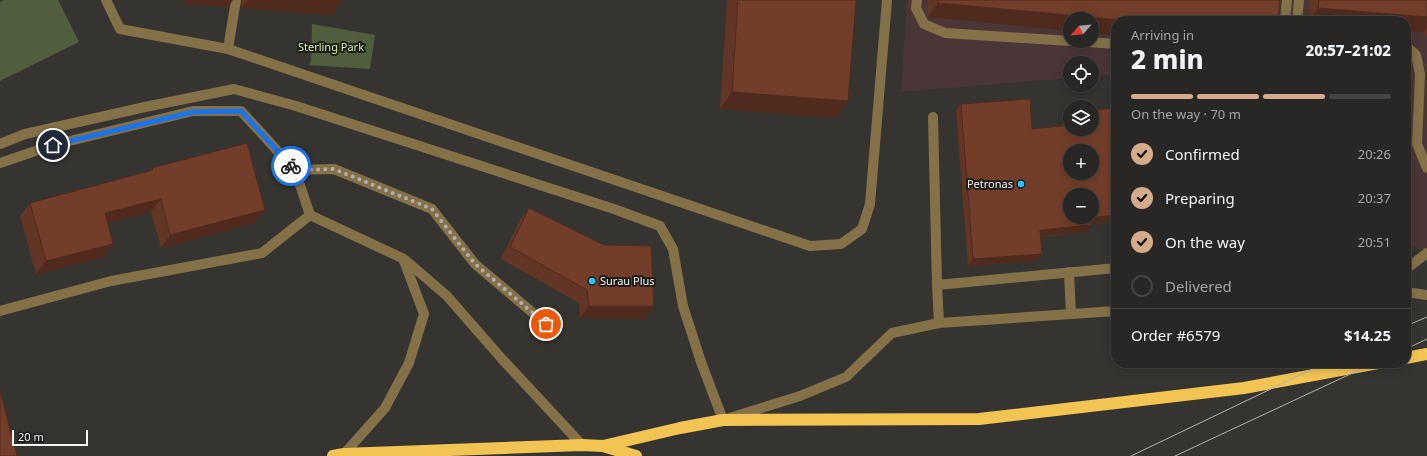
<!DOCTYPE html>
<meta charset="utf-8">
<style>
body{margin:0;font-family:"Noto Sans",sans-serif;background:#343332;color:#f1f3f6;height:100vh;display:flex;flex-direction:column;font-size:15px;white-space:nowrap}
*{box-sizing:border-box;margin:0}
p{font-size:13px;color:#a5a5a7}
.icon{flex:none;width:22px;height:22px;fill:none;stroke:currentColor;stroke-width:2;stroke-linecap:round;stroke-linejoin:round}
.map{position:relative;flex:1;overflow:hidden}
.drawer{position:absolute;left:1111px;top:16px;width:300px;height:352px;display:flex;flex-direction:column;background:#282725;border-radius:16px;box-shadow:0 2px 10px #0003,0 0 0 1px #444442}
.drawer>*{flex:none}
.needle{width:26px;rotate:243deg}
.controls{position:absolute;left:1063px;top:12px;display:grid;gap:8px}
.controls a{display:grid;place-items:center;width:36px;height:36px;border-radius:50%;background:#282725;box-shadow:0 2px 10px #0003,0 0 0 1px #444442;font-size:20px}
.scale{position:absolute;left:12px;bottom:10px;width:76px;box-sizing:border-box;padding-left:4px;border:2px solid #f4f3f1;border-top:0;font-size:11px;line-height:14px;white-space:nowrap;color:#f4f3f1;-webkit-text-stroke:3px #1d1c1a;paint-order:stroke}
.pin{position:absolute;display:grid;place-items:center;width:34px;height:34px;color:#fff;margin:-17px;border:2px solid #fff;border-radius:50%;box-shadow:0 1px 4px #0007}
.courier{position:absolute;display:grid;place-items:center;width:40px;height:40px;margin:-20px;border:3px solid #1a73e8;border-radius:50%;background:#fff;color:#222;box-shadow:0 1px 5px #0007}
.head em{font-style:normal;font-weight:800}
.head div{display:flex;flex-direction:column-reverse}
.head{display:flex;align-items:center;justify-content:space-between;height:68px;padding:0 20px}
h1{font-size:26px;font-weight:800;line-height:30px}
.bar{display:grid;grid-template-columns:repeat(4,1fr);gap:6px 4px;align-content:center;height:48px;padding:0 20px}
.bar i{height:5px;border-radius:3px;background:#444442}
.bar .selected{background:#d6ab8b}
.bar p{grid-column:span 4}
.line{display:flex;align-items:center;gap:10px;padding:0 20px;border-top:1px solid #444442}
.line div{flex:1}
ol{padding:0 20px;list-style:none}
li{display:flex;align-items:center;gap:12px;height:44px}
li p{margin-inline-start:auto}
li .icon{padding:4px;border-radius:50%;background:#d6ab8b;color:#111;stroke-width:4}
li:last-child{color:#a5a5a7}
li i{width:22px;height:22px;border:2px solid #444442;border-radius:50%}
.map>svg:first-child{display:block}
.commercial{fill:#4b3637;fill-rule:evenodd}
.green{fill:#505e3d}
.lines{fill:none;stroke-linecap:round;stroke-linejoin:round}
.minor{stroke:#847148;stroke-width:10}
.highway{stroke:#f2c453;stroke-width:12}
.tram{stroke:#b4b3b1;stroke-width:1}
.wall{fill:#623524}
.shaded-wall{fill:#502b1d}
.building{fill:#723e2a;stroke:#502b1d;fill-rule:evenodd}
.done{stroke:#b2b0ae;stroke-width:4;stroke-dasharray:0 7.2}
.route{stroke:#1a73e8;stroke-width:5}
.poi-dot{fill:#22c9fe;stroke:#1d1c1a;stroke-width:1.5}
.labels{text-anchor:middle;stroke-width:4;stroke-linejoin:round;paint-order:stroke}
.park-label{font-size:11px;fill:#cff1a2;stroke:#1d1c1a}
.poi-label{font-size:11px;fill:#f4f3f1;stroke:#1d1c1a;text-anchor:end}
</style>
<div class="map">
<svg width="1427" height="456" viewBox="0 0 1427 456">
<rect width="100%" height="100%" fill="#363431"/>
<!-- commercial -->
<path class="commercial" d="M907,0h520v251l-20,-6 -1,-224h-290v53l-24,2v-13h-22v15l-169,14zM1070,19h22v22h-22z"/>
<!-- green -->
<g class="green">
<path d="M4,0h54l21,42 -79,39v-79z"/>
<path d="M312,24l63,11 -5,34 -61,-4 2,-5z"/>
</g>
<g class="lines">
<!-- minor -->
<g class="minor">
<path d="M106,0l14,29 108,20 582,197 31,-2 21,-15 8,-25 17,-204"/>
<path d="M917,0l-1,8 8,16 21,9 125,8"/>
<path d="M1285,21l2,-21"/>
<path d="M1297,21l2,-21"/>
<path d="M1074,41l42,3"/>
<path d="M1406,46l10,9 4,19 -3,70 10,24"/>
<path d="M228,49l8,-49"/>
<path d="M933,117l4,168 2,38"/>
<path d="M0,144l25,-10 120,-27 89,-18 62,17 318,103 46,17 13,23 10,57 18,56 22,58 77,-24 46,-19 46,-44 47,-10 177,-12"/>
<path d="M0,163l53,-18 140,-34h48l54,59 15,45 94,44 43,37 55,63 80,86"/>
<path d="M295,170l39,-1 98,40 43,55 71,60"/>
<path d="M1406,269l21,-16"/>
<path d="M1069,272l2,42"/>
<path d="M937,285l179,-17"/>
<path d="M1406,292l21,3"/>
<path d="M0,311l111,-30 151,-28 48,-38"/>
<path d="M344,454l41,-46 24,-45 15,-49 -20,-53"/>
</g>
<!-- highway -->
<g class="highway">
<path d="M1406,358l21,-4"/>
<path d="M603,446l77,-18 43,-8 256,-1 265,-31 134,-25"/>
<path d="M333,456l11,-2 238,-9 21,1 33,10"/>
</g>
<!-- tram -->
<g class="tram">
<path d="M1406,326l21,-9"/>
<path d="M1406,349l21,-10"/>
<path d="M1131,456l194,-93"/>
<path d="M1175,456l199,-93"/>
</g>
</g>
<!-- wall -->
<g class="wall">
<path d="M242,0h101l-11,15 -91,-7z"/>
<path d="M727,0h129l-8,101 -12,17 -116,-9z"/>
<path d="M928,0h352l-352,17 -1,-1z"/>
<path d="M1309,0h118v38l-3,-6 -18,-11h-98z"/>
<path d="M961,104l71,25h38l46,-21v113l-25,3 -5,8 -45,5 -4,24 -69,5 -12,-155z"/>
<path d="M152,168l103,55 -94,25 -10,-36 -44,11 6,21 -9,13 -68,17 -16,-58 10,-13 120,-32z"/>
<path d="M529,208l125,98 -9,13 -65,-1 -1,-15 -78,-44 19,-39z"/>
</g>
<!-- shaded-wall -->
<g class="shaded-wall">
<path d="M186,0h47l-5,7 -45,-3z"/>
<path d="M247,0h96l-11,15 -91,-7z"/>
<path d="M938,3l194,18h-16v14l-24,-2v-14h-22v12l-142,-14z"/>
<path d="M1318,8l109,9v10l-3,5 -18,-1v-10h-97z"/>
<path d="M732,92l116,9 -12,17 -116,-9z"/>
<path d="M161,199l-10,13 -56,14 10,-13z"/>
<path d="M265,210l-10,13 -94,25 9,-13z"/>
<path d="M1116,215v6l-30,4 4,-7z"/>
<path d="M1091,225l-5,7 -51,5 5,-7z"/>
<path d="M113,244l-9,13 -68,17 10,-13z"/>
<path d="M1042,254l-5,7 -69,5 5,-7z"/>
<path d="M589,306h65l-9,13 -65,-1z"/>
</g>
<!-- building -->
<g class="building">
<path d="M738,0h118l-8,101 -116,-9z"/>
<path d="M937,0h343l-2,21h-146l-194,-18z"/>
<path d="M1319,0h108v17l-109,-9z"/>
<path d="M1030,99l2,30 38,-4v4h22v-19l24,-2v107l-26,3 1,7 -51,5 2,24 -69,5 -12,-155zM1070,151h22v22h-22zM1070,195h22v22h-22z"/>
<path d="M247,143l18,67 -95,25 -9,-36 -56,14 8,31 -67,17 -16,-58 123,-33 -1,-2z"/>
<path d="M529,208l75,37 47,1 3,60h-65l-2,-16 -77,-43z"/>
<path d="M0,390l17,66h-17z"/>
</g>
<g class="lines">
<!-- done -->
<path class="done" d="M291,166l4,4 39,-1 98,40 43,55 71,60"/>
<!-- route -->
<path class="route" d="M53,145l140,-33 48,-1 50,55"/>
</g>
<!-- markers -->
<g class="poi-dot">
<circle cx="1021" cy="184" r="4"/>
<circle cx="592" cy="281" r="4"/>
</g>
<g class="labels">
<!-- park labels -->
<g class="park-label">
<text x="331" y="51">Sterling Park</text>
</g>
<!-- poi labels -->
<g class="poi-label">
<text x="1013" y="188">Petronas</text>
<text x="600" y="285" text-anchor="start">Surau Plus</text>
</g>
</g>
</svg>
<div class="controls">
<a><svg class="needle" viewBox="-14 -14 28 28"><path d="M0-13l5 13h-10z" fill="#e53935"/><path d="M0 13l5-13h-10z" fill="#a5a5a7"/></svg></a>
<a><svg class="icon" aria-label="locate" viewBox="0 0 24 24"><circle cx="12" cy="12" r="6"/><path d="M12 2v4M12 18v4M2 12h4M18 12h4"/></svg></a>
<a><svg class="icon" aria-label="layers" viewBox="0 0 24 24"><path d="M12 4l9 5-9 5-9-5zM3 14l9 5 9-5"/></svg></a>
<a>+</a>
<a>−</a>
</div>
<div class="scale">20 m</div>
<div class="pin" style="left:546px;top:324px;background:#ea580c"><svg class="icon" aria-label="bag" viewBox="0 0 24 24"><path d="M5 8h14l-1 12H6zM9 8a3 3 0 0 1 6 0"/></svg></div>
<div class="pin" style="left:53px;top:145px;background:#1f2937"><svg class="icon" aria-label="home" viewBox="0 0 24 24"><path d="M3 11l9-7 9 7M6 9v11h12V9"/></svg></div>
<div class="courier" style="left:291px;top:166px"><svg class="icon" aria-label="bike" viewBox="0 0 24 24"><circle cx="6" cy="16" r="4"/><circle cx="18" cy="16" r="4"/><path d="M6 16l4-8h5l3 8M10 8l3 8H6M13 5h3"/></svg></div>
<section class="drawer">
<div class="head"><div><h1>2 min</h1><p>Arriving in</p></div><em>20:57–21:02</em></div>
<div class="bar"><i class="selected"></i><i class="selected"></i><i class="selected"></i><i></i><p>On the way · 70 m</p></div>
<ol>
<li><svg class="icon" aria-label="check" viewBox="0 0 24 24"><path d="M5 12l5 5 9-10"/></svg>Confirmed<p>20:26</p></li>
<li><svg class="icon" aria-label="check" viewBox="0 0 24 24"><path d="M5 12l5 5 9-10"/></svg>Preparing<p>20:37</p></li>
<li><svg class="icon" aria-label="check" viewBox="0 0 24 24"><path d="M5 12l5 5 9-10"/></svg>On the way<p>20:51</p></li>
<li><i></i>Delivered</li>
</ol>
<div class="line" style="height:52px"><div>Order #6579</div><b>$14.25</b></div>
</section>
</div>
